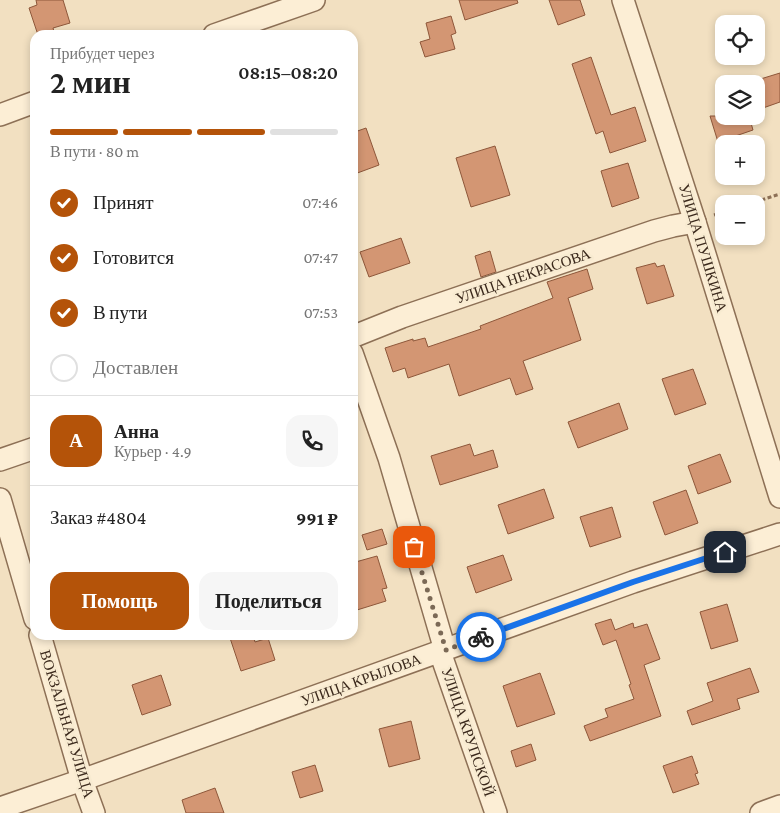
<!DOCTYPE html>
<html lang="ru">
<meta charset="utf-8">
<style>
body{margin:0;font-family:"Crimson Pro",serif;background:#f6f6f6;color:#222;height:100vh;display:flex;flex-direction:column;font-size:19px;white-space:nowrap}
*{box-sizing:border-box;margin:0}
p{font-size:16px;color:#767676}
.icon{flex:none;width:28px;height:28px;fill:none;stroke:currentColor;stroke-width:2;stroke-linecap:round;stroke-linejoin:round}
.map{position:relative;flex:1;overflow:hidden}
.drawer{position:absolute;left:30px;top:30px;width:328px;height:610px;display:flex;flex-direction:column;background:#fff;border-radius:15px;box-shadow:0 2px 8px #0003}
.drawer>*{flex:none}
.buttons{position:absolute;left:715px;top:15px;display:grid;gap:10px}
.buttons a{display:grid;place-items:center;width:50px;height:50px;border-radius:10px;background:#fff;box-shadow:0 2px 8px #0003;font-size:25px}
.pin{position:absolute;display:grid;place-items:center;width:42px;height:42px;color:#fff;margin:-21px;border-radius:10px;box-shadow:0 2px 8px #0006}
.courier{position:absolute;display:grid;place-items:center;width:50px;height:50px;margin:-25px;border:4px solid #1a73e8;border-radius:50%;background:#fff;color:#222;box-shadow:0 1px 6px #0007}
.headline em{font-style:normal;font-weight:600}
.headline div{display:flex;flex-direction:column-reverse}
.headline{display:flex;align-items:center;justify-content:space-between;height:85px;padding:0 20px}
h1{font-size:32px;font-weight:600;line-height:38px}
.bar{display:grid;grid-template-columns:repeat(4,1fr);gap:8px 5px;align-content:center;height:60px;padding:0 20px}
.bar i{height:6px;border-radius:4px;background:#e0e0e0}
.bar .current{background:#b45309}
.bar p{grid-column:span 4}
.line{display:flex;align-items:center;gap:12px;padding:0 20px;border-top:1px solid #e0e0e0}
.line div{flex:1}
.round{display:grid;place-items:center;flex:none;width:52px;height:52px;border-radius:15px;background:#f6f6f6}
ol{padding:0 20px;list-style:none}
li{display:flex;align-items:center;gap:15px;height:55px}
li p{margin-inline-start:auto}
li .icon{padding:5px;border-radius:50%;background:#b45309;color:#fff;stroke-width:4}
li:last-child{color:#767676}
li i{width:28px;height:28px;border:2px solid #e0e0e0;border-radius:50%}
.cta{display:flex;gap:10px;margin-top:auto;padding:10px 20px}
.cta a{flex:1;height:58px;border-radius:15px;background:#b45309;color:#fff;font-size:20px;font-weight:600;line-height:58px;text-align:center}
.cta a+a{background:#f6f6f6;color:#222}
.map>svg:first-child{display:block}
.building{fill:#d39673;stroke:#8e573a}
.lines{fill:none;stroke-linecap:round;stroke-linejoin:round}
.street-casing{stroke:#8d7056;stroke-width:24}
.path{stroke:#8d7056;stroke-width:3;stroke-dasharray:4 2.5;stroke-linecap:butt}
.street{stroke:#fceed5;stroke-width:21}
.done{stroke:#7b6956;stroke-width:5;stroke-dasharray:0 9}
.route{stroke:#1a73e8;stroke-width:6}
.labels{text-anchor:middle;stroke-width:5;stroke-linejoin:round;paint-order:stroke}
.street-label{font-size:15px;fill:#3b291c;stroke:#f8ebd1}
</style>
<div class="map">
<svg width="780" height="813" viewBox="0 0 780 813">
<rect width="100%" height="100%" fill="#f2e0c1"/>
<!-- building -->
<g class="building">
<path d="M36,0h27l7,23 -17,5 2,7h-17l-9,-27 8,-3z"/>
<path d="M459,0h58l1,3 -53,17z"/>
<path d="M549,0h31l5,15 -27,10z"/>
<path d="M451,16l5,17 -5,2 4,14 -30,8 -5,-15 10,-3 -4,-16z"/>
<path d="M591,57l20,58 24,-8 11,34 -36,12 -7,-22 -7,3 -24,-70z"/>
<path d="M780,73v29l-17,6 -9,-27z"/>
<path d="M710,116h39l4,14 -35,12z"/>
<path d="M366,128l13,37 -27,10v-42z"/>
<path d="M495,146l15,49 -39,12 -15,-49z"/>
<path d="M628,163l11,35 -27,9 -11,-36z"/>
<path d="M401,238l9,25 -41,14 -9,-25z"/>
<path d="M490,251l6,21 -15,5 -6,-21z"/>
<path d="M655,263l2,4 7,-2 10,31 -27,8 -11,-36z"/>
<path d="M587,269l6,20 -25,9 13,42 -58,21 10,28 -17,6 -6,-17 -51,18 -10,-32 -41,14 -3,-10 -12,4 -8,-24 28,-9v2l12,-3 3,9 53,-18 -1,-3 73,-28 -6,-16z"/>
<path d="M693,369l13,35 -31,11 -13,-36z"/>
<path d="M619,403l9,26 -50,19 -10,-26z"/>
<path d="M470,444l4,12 19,-6 5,17 -58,18 -9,-29z"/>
<path d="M720,454l11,28 -33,12 -10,-28z"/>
<path d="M544,489l10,29 -46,16 -10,-29z"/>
<path d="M686,490l12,33 -33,12 -12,-33z"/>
<path d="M612,507l9,30 -31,10 -10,-30z"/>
<path d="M382,529l5,15 -20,6 -5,-15z"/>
<path d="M503,555l9,25 -36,13 -9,-26z"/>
<path d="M377,556l10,32 -5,1 4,12 -29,9 -5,-16v-31z"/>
<path d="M727,604l11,37 -27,8 -11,-37z"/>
<path d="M611,619l4,11 18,-7 1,5 13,-4 13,35 -16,6 17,51 -71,25 -6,-15 24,-9 -3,-8 29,-10 -5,-14 2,-1 -15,-44 -13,5 -8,-21z"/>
<path d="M229,635h24l2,7 13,-4 7,22 -34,11z"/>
<path d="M750,668l9,24 -22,7 3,10 -48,16 -5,-14 26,-10 -6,-18z"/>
<path d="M540,673l15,41 -38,13 -14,-41z"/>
<path d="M161,675l10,30 -29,10 -10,-30z"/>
<path d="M411,721l9,38 -31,8 -10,-38z"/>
<path d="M531,744l5,16 -20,7 -5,-16z"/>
<path d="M692,756l6,17 -3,1 4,10 -26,9 -10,-27z"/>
<path d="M315,765l8,26 -23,7 -8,-26z"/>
<path d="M215,788l9,25h-38l-4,-13z"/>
</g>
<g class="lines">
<!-- street casing -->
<g class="street-casing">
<g id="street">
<path d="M623,0l72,222 85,275"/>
<path d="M214,35l100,-35"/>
<path d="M0,115l35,-13"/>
<path d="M352,337l50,-20 252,-86 19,-5 22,-4"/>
<path d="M352,353l37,105 56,192"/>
<path d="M0,460l35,-12"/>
<path d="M0,499l35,120"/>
<path d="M40,635l42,145 12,33"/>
<path d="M440,652l56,161"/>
<path d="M0,808l82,-28 551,-198 147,-48"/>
<path d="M761,813l19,-7"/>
</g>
</g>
<!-- path -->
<g class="path">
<path d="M749,204l31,-10"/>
<path d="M714,215l10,-3"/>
</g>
<!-- street -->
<use href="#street" class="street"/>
</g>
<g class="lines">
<!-- done -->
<path class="done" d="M414,547l32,103 35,-13"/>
<!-- route -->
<path class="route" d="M481,637l152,-55 92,-30"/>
</g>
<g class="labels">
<!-- street labels -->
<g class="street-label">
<text transform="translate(703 248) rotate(73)" y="5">УЛИЦА ПУШКИНА</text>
<text transform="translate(523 276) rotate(-19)" y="5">УЛИЦА НЕКРАСОВА</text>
<text transform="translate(361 680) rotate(-20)" y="5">УЛИЦА КРЫЛОВА</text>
<text transform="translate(67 724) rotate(73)" y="5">ВОКЗАЛЬНАЯ УЛИЦА</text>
<text transform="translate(468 732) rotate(71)" y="5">УЛИЦА КРУПСКОЙ</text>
</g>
</g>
</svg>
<div class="buttons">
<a><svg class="icon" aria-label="locate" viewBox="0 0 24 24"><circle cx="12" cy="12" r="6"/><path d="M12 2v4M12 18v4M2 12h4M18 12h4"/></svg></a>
<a><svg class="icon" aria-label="layers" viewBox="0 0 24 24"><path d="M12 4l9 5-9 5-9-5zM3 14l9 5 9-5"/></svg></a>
<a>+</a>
<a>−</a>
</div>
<div class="pin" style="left:414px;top:547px;background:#ea580c"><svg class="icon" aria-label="bag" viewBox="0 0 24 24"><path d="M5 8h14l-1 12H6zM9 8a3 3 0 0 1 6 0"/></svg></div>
<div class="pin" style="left:725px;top:552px;background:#1f2937"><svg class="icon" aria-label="home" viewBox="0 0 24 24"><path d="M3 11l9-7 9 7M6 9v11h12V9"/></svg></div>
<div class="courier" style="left:481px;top:637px"><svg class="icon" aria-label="bike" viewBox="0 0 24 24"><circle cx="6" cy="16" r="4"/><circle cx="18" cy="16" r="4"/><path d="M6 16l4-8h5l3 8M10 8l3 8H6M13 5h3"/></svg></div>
<section class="drawer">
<div class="headline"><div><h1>2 мин</h1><p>Прибудет через</p></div><em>08:15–08:20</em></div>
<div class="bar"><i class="current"></i><i class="current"></i><i class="current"></i><i></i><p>В пути · 80 m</p></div>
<ol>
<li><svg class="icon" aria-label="check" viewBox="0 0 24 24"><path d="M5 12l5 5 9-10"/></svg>Принят<p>07:46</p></li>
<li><svg class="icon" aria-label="check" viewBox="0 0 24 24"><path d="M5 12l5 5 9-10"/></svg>Готовится<p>07:47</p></li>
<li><svg class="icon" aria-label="check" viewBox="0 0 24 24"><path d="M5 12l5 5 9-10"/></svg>В пути<p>07:53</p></li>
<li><i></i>Доставлен</li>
</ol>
<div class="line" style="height:90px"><b class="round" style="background:#b45309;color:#fff">А</b><div><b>Анна</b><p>Курьер · 4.9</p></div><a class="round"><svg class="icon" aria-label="phone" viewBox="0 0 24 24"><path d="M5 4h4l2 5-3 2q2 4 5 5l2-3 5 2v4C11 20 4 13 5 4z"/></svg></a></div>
<div class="line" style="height:65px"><div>Заказ #4804</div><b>991 ₽</b></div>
<div class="cta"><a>Помощь</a><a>Поделиться</a></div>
</section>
</div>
